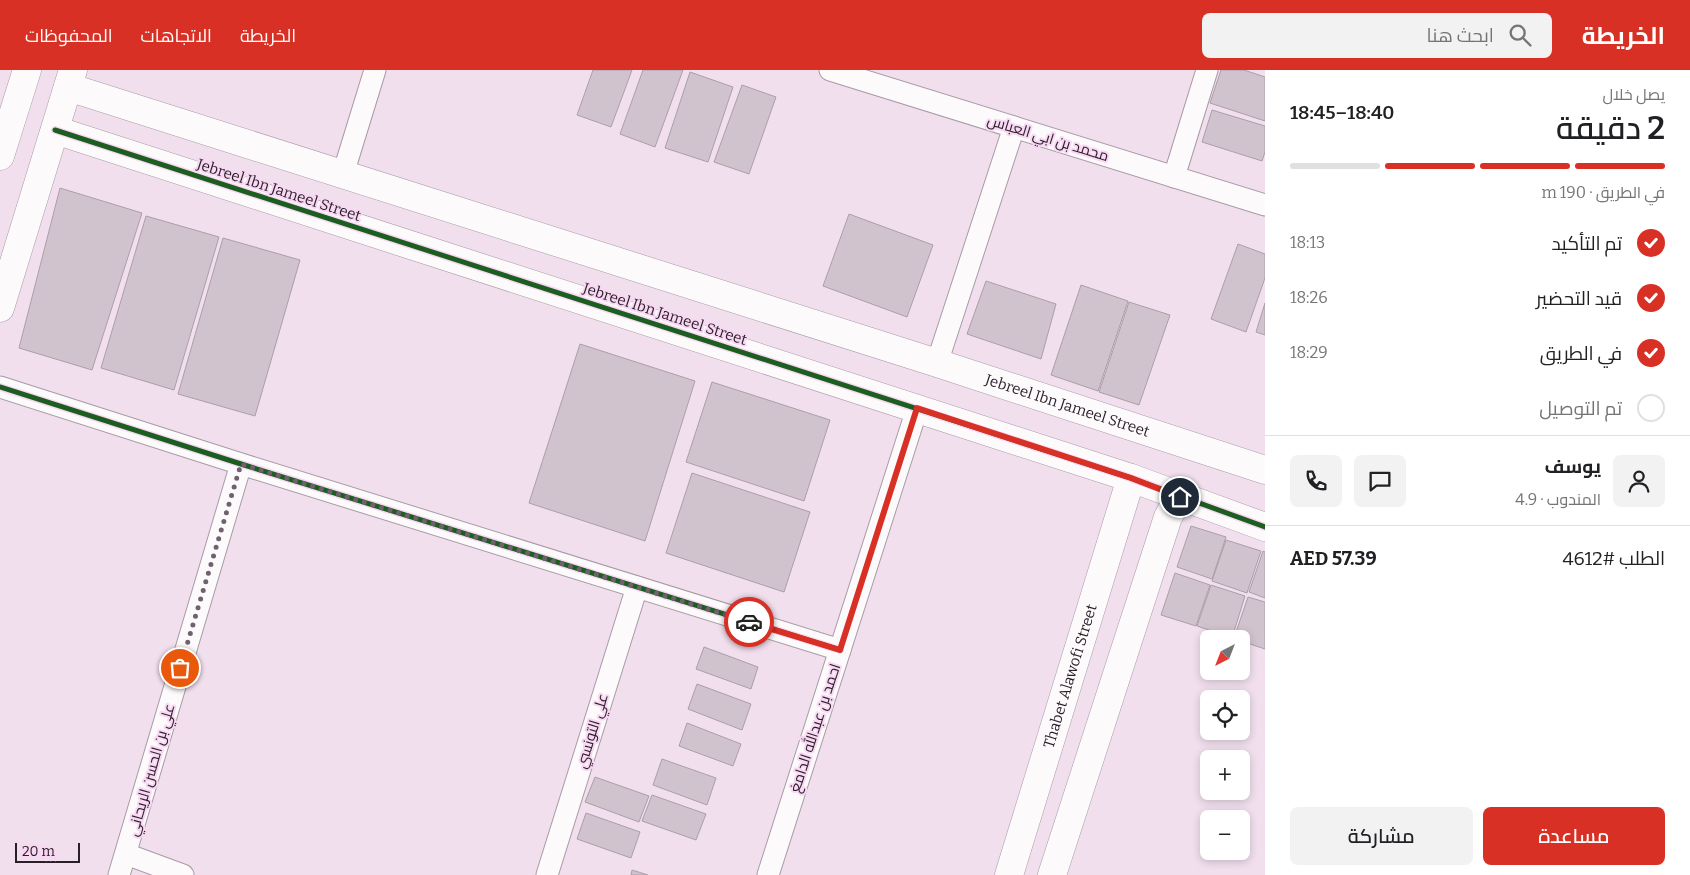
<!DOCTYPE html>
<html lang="ar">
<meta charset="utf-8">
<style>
body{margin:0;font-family:Bitter,Cairo,serif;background:#f2f2f2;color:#202124;direction:rtl;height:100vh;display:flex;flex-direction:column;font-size:19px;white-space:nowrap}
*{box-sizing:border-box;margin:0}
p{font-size:16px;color:#757577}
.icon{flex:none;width:28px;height:28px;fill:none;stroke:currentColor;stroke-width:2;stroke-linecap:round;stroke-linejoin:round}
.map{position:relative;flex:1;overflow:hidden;direction:ltr}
.sheet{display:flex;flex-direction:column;background:#fff;width:425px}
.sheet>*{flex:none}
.needle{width:32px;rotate:222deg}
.controls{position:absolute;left:1200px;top:560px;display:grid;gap:10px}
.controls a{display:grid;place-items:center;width:50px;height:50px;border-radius:8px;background:#fff;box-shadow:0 2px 8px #0003;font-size:25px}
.scale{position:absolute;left:15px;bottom:12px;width:65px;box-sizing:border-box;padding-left:5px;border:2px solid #2a1f28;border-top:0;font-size:14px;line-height:18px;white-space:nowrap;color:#2a1f28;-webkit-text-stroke:4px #f8d8f3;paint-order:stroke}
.pin{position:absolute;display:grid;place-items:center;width:42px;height:42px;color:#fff;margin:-21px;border:2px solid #fff;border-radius:50%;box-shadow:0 1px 5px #0007}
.courier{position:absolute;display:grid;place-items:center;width:50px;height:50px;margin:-25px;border:4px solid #d93025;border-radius:50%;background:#fff;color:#222;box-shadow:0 1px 6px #0007}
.summary em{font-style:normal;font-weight:600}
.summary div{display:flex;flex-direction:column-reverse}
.summary{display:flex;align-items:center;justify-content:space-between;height:85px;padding:0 25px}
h1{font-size:32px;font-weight:600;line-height:38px}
.bar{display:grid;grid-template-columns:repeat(4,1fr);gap:8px 5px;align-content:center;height:60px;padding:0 25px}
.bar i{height:6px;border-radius:4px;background:#e0e0e0}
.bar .active{background:#d93025}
.bar p{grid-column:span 4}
.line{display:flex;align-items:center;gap:12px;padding:0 25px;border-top:1px solid #e0e0e0}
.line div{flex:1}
.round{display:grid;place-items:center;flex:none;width:52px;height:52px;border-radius:8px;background:#f2f2f2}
ol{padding:0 25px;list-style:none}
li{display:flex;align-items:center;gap:15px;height:55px}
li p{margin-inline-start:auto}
li .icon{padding:5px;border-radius:50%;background:#d93025;color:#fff;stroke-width:4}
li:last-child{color:#757577}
li i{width:28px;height:28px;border:2px solid #e0e0e0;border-radius:50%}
.button{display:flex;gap:10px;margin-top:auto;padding:10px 25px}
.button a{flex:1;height:58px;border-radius:8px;background:#d93025;color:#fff;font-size:20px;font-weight:600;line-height:58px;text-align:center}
.button a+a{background:#f2f2f2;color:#202124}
header{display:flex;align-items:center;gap:30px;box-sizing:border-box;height:70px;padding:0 25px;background:#d93025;color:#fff}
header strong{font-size:24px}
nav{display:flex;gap:28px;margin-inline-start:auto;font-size:18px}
.search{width:350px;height:45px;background:#f2f2f2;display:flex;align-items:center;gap:12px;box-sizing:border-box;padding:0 18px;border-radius:8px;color:#757577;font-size:19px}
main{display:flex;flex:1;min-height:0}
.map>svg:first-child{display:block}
.building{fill:#d1c3ce;stroke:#ac9ea9}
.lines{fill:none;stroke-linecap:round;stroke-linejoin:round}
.street-casing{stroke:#a89ba6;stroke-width:23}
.secondary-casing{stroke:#a89ba6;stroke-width:29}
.primary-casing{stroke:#a89ba6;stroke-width:29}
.street{stroke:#fdfafc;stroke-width:21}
.secondary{stroke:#fdfafc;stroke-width:28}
.primary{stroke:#fdfafc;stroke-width:28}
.cycleway-casing{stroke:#f8d8f3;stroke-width:8}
.cycleway{stroke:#1b5e20;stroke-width:5}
.done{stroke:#70626d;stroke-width:5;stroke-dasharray:0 9}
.route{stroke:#d93025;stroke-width:6}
.labels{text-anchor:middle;stroke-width:4;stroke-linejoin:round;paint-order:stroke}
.street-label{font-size:15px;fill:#2a1f28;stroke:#f8d8f3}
</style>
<header>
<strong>الخريطة</strong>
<div class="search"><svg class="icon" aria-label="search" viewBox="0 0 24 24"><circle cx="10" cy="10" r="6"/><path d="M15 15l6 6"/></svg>ابحث هنا</div>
<nav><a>الخريطة</a><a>الاتجاهات</a><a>المحفوظات</a></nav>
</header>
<main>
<section class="sheet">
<div class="summary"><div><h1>2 دقيقة</h1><p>يصل خلال</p></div><em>18:40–18:45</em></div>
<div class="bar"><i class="active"></i><i class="active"></i><i class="active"></i><i></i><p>في الطريق · 190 m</p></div>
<ol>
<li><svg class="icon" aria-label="check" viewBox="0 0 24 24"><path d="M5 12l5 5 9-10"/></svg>تم التأكيد<p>18:13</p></li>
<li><svg class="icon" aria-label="check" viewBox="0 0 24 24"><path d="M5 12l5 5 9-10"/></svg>قيد التحضير<p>18:26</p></li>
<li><svg class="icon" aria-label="check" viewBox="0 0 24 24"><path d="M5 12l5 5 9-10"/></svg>في الطريق<p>18:29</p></li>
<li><i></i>تم التوصيل</li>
</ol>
<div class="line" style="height:90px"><a class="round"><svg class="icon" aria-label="person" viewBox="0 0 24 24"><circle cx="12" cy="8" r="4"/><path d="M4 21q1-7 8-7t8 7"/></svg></a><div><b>يوسف</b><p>المندوب · 4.9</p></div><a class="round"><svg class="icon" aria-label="chat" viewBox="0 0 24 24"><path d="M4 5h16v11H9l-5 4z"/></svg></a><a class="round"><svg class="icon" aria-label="phone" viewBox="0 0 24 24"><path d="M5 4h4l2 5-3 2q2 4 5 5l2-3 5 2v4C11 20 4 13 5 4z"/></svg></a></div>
<div class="line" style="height:65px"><div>الطلب #4612</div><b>AED 57.39</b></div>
<div class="button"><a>مساعدة</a><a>مشاركة</a></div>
</section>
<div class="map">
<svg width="1265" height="805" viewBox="0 0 1265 805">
<rect width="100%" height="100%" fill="#f1dfee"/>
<!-- building -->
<g class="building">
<path d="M593,0h39l-21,57 -34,-12z"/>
<path d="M643,0h40l-28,77 -35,-13z"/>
<path d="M1221,0h23l21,7v44l-55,-18z"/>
<path d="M690,2l43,15 -25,75 -43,-14z"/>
<path d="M742,15l34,12 -27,77 -35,-12z"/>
<path d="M1212,40l53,16v26l-3,9 -60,-19z"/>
<path d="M60,118l82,25 -50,157 -73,-22z"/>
<path d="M849,144l84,31 -26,72 -84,-31z"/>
<path d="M146,146l73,21 -45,153 -73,-22z"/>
<path d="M223,168l77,22 -45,156 -77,-22z"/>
<path d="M1238,174l27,10v24l-19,54 -35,-13z"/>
<path d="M986,211l70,23 -15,55 -74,-25z"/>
<path d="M1081,215l47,16 -30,90 -47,-16z"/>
<path d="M1129,232l41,13 -31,90 -40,-13z"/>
<path d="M1265,233v32l-9,-3z"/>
<path d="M580,274l115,37 -50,160 -116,-38z"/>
<path d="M712,312l118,38 -26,81 -118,-39z"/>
<path d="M692,403l118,39 -26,80 -118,-39z"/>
<path d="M1191,456l35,11 -14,42 -35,-12z"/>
<path d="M1226,470l35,11 -14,42 -35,-12z"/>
<path d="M1263,481l2,1v46l-16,-6z"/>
<path d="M1175,503l35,12 -14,41 -35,-11z"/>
<path d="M1211,515l34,11 -13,42 -35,-12z"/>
<path d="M1248,527l17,5v47l-24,-8v-2l-7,-1z"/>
<path d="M704,577l54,20 -7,22 -55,-20z"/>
<path d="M697,614l54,20 -9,26 -54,-21z"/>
<path d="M687,653l54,21 -8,22 -54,-20z"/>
<path d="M662,689l54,19 -9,27 -54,-20z"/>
<path d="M595,707l54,19 -10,26 -54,-20z"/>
<path d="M652,725l54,19 -10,26 -54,-19z"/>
<path d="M586,743l54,19 -9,26 -54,-19z"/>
<path d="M632,800l16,5h-17z"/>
</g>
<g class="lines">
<!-- street casing -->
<g class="street-casing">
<g id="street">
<path d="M830,0l435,135"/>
<path d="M343,104l32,-104"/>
<path d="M1174,107l33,-107"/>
<path d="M937,293l77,-236"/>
<path d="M0,317l241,77 599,186"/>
<path d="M126,784l57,21"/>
<path d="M119,805l122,-411"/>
<path d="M547,805l90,-288"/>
<path d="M768,805l149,-466"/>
</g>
</g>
<!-- secondary casing -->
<g class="secondary-casing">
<g id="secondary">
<path id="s1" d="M68,17l869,276 328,107"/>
<path d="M55,60l1076,348 134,49"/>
<path d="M0,238l73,-238"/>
<path id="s2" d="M1009,805l122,-397"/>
<path d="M1052,805l116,-358 12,-20"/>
</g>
</g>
<!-- primary casing -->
<g class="primary-casing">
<path id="primary" d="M0,86l27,-86"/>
</g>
<!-- street -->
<use href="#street" class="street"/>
<!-- secondary -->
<use href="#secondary" class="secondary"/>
<!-- primary -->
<use href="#primary" class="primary"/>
<!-- cycleway casing -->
<g class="cycleway-casing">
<g id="cycleway">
<path d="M55,60l1076,348 134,49"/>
<path d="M0,317l241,77 599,186"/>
</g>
</g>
<!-- cycleway -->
<use href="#cycleway" class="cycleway"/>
</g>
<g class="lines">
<!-- done -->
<path class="done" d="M180,598l61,-204 508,158"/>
<!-- route -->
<path class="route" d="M749,552l91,28 77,-242 214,70 49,19"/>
</g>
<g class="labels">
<!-- street labels -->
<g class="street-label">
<text transform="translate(1048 68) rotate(17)" y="5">محمد بن ابي العباس</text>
<text transform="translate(279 120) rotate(18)" y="5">Jebreel Ibn Jameel Street</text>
<text transform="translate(665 244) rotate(18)" y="5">Jebreel Ibn Jameel Street</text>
<text dy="5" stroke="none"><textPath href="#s1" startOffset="1049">Jebreel Ibn Jameel Street</textPath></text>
<text dy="5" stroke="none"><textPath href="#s2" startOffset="208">Thabet Alawofi Street</textPath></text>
<text transform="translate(815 658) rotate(-72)" y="5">احمد بن عبدالله الدامغ</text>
<text transform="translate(592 661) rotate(-73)" y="5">علي التونسي</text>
<text transform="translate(151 700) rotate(-74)" y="5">علي بن الحسن الريحاني</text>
</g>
</g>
</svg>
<div class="controls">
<a><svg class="needle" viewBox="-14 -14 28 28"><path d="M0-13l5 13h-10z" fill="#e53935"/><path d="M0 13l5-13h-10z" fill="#757577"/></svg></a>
<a><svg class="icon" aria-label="locate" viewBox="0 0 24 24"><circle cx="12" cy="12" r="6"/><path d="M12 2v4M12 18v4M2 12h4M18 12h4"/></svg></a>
<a>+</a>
<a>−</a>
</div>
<div class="scale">20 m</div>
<div class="pin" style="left:180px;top:598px;background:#ea580c"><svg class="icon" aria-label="bag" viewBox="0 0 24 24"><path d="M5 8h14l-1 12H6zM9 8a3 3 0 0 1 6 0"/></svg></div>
<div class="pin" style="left:1180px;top:427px;background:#1f2937"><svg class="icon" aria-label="home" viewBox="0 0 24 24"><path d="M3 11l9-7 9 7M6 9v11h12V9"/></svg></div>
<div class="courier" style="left:749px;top:552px"><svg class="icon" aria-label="car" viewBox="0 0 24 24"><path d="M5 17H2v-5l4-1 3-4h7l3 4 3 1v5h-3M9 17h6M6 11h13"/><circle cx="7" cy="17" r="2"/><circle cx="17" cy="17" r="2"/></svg></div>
</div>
</main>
